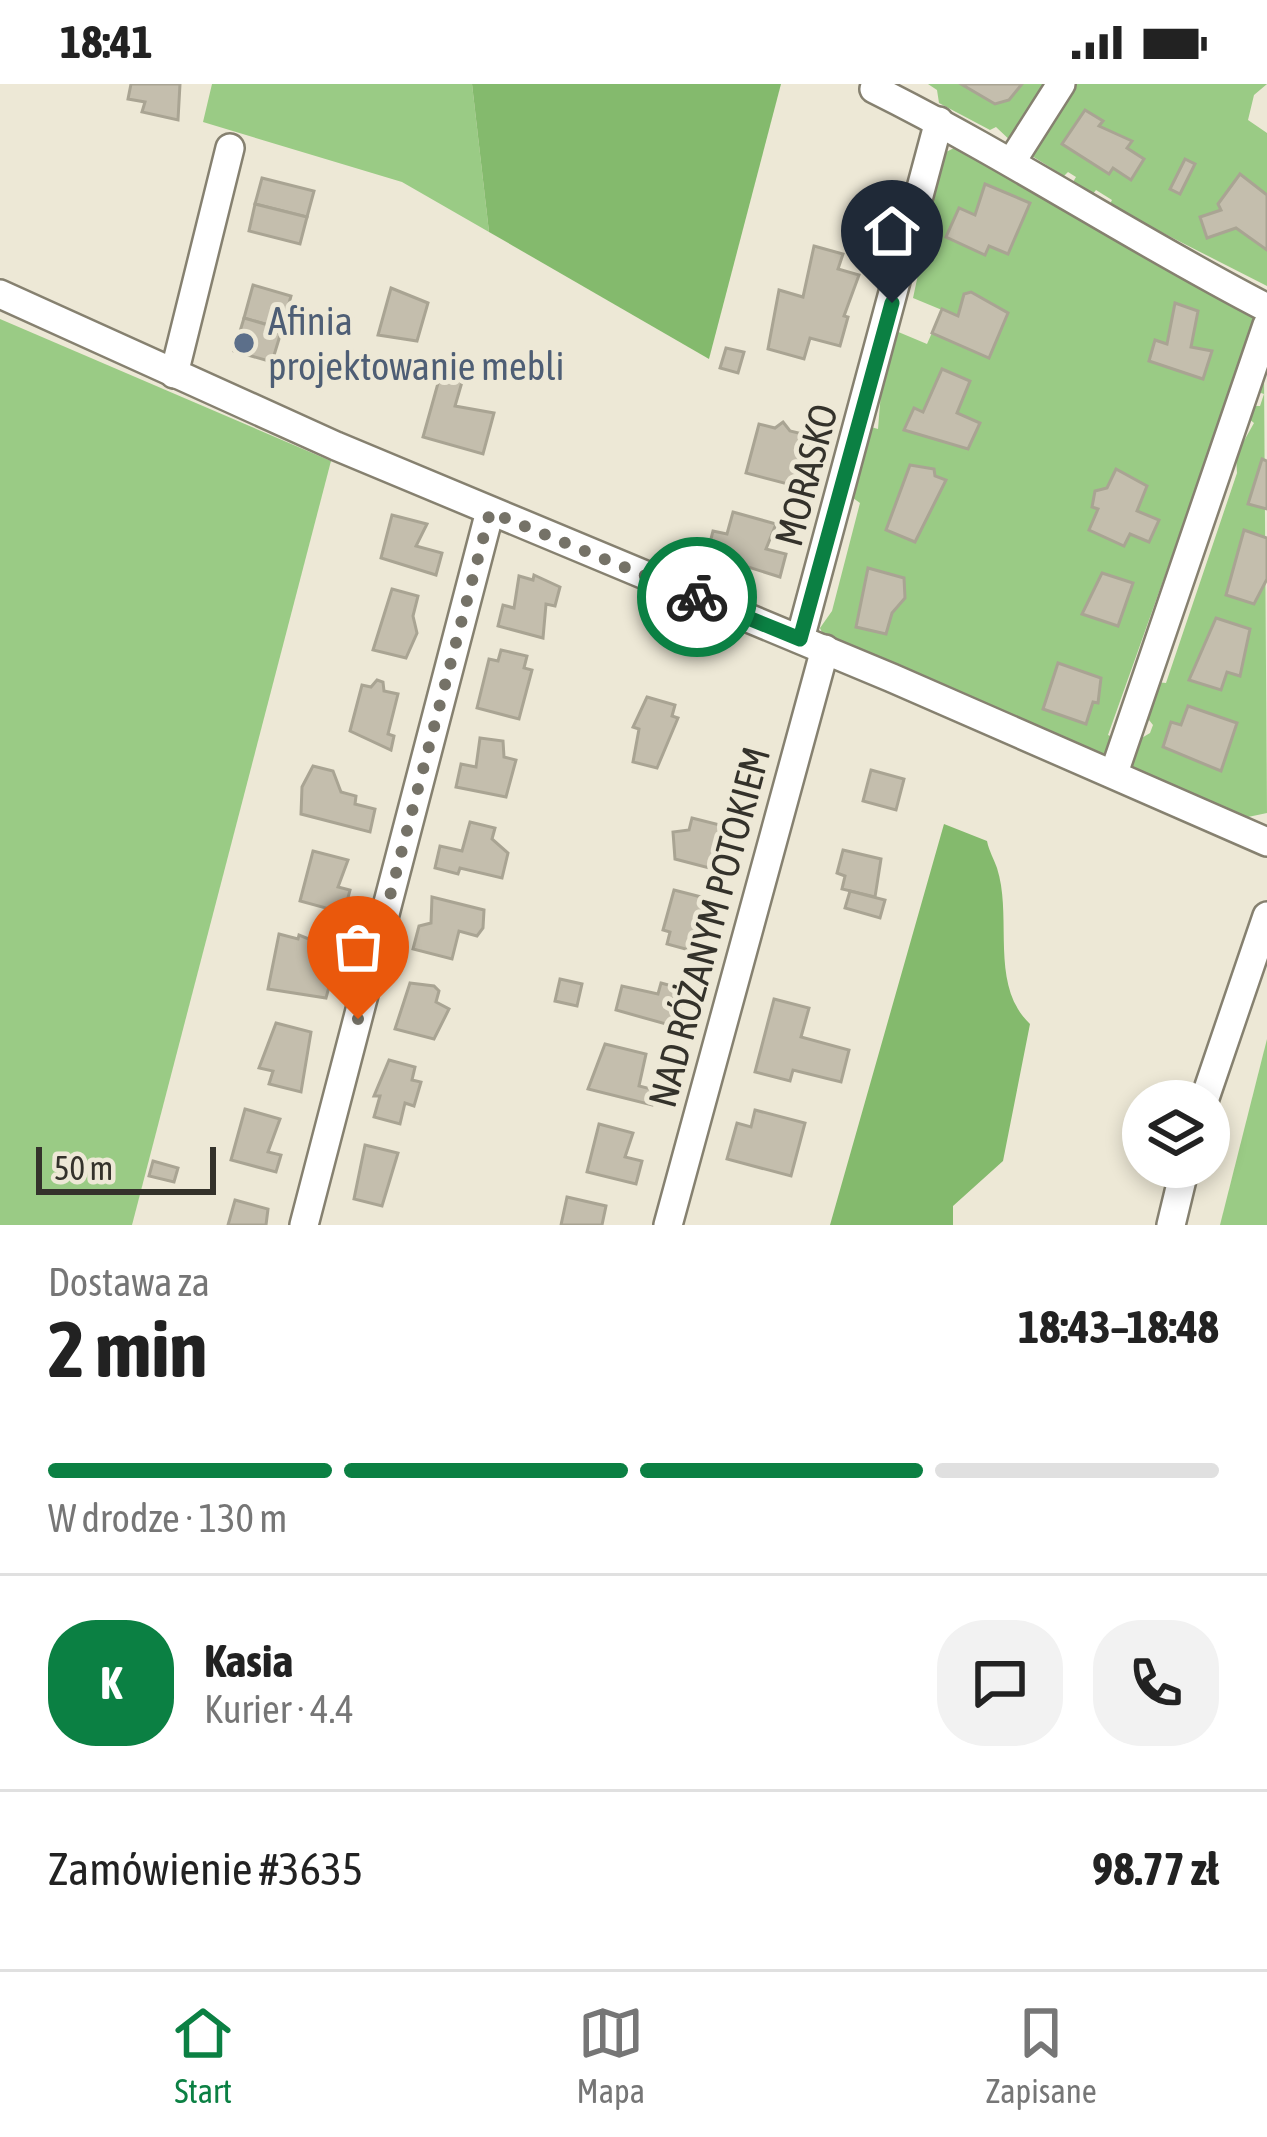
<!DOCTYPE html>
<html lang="pl">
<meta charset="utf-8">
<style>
body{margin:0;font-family:"Asap Condensed",sans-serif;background:#f2f2f2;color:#222;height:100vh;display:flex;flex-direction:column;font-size:45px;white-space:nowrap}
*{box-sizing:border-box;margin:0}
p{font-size:39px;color:#767676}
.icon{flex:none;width:66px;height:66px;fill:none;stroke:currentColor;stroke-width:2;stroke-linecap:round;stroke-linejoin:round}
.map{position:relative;height:1141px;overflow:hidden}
.side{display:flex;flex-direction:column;background:#fff;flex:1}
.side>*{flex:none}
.tools{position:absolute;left:1122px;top:996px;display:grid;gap:24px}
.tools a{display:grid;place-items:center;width:108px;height:108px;border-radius:50%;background:#fff;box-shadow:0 6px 18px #0003;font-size:60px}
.scale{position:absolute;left:36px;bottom:30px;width:180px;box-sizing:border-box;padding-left:12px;border:6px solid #34322b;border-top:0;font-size:33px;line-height:42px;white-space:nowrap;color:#34322b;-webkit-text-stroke:9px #ede8d6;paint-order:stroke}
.pin{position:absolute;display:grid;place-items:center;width:102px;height:102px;color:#fff;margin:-123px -51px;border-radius:50% 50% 50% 0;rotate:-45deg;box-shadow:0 0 12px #0007}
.pin .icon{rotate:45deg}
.courier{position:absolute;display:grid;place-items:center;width:120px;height:120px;margin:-60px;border:9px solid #0b8043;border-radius:50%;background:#fff;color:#222;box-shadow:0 3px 15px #0007}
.headline em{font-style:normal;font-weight:700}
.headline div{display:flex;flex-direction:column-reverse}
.headline{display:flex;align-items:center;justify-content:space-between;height:204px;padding:0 48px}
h1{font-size:78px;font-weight:700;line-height:90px}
.bar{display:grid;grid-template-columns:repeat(4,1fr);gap:18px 12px;align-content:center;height:144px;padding:0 48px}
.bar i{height:15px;border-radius:9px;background:#e0e0e0}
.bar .current{background:#0b8043}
.bar p{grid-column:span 4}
.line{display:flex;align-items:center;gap:30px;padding:0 48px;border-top:3px solid #e0e0e0}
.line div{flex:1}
.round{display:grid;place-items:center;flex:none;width:126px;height:126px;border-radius:48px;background:#f2f2f2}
.status{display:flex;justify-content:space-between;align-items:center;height:84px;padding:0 60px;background:#fff;direction:ltr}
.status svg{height:33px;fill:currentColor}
.dock{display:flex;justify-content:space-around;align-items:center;height:168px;border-top:3px solid #e0e0e0;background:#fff;font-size:33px;color:#767676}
.dock a{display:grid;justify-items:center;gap:6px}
.dock .current{color:#0b8043}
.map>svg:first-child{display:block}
.green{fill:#9acb85}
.forest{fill:#84ba6d}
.building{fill:#c4bead;stroke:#a9a493;stroke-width:3}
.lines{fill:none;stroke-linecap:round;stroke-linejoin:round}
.minor-casing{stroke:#868170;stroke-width:32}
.minor{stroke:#fff;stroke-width:27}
.done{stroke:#757267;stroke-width:12;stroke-dasharray:0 21.6}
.route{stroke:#0b8043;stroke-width:15}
.service-dot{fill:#5c6f8a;stroke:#ede8d6;stroke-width:4.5}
.labels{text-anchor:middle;stroke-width:10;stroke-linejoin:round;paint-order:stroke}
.service-label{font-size:39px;fill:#4e5e75;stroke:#ede8d6;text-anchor:start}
.street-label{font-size:39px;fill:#34322b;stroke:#ede8d6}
</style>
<div class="status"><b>18:41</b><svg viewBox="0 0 49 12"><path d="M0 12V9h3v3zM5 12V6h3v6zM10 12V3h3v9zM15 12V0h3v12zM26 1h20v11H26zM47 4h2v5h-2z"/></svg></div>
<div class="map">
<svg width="1267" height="1141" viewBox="0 0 1267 1141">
<rect width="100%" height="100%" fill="#ede8d6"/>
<!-- green -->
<g class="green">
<path d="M212,0h260l17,148 -87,-50 -199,-60z"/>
<path d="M928,0h127l-41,60 -18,-17 -6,3 -51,-27 -2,-13z"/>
<path d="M1066,0h201l-13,11 -6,25 19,13v153l-108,-55 -4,4 -46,-29 3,-6 -16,-10 -4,5 -19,-13 3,-5 -8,-5 -4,4 -40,-25z"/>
<path d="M954,64l23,3 276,166 2,11 -56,177h-9l-82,230 9,4 -9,19 -284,-121 -4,-9 12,-17 28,-108 -7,-5 18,-71 7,2 3,-37 15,-61 31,13 15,-34 -29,-12 31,-145z"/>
<path d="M0,235l331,142 -199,764h-132z"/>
<path d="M1264,289l3,440 -19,4 -118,-46 -2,-5 7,-24 15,-9 3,-8 -8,-10 11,-33 10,1 71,-210 -1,-18 18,-32 -5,-4 4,-13h7l4,-12 -6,-2z"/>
<path d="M1267,955v186h-47z"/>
</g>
<!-- forest -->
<g class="forest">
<path d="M472,0h309l-72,275 -220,-127z"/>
<path d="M944,740l43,17c2,10 7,18 10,27 16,50 -8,117 33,156l-27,137 -50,45v19h-123z"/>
</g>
<!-- building -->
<g class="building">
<path d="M131,0h49l-2,36 -36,-8 3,-10 -17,-3z"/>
<path d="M961,0h61l-13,16 -14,4z"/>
<path d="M1085,26l18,11 -4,5 33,15 -5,7 17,11 -13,21 -18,-12 -4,6 -47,-30z"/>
<path d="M1185,75l10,5 -15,30 -10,-5z"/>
<path d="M1240,90l27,21v55l-31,-22 -29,10 -7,-21 21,-7 -3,-6z"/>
<path d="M262,94l52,13 -7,26 -52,-13z"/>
<path d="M985,100l45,19 -22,51 -19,-8 -4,9 -39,-18 13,-29 16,7z"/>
<path d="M255,120l52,13 -7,27 -51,-13z"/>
<path d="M814,162l29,8 -5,15 21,6 -15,41 4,1 -8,29 -30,-8 -6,21 -36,-10 11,-59 24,7z"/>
<path d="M253,201l38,11 -9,33 -38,-11z"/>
<path d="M391,204l37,15 -11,38 -39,-6z"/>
<path d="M971,208l37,21 -19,45 -57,-25 10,-24 16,7 6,-22z"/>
<path d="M1175,219l23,8 -7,36 21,4 -9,28 -54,-18 6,-21 12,4z"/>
<path d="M244,234l38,11 -10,33 -38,-11z"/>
<path d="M726,264l18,4 -6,21 -18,-5z"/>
<path d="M942,285l28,12 -13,32 23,10 -12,26 -64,-19 10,-22 9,4z"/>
<path d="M440,292l22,6 -7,24 39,7 -11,41 -60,-17z"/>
<path d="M783,338l7,9 25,6 -12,27 6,1 -6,23 -57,-15 13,-49 16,4z"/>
<path d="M1262,375l5,2v48l-19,-5z"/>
<path d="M910,381l24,4 1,7 11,4 -31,62 -29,-12z"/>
<path d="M1116,385l31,17 -10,25 22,9 -10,22 -19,-8 -6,12 -35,-16 9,-21 -6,-2 3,-16 12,-3z"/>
<path d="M733,428l43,12 -10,25 20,5 -6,23 -73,-23 6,-23 14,3z"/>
<path d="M392,431l35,9 -11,22 26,7 -6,22 -55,-17z"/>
<path d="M1244,446l23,8v41l-13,25 -28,-9z"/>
<path d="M868,484l36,10 1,20 -13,15 -6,21 -30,-7z"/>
<path d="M1102,489l31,10 -15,43 -36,-12z"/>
<path d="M534,491l26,12 -5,19 -9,-2 -3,34 -45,-12 5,-21 11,3 5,-32 14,4z"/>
<path d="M392,505l26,7 -5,20 4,17 -11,25 -33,-8z"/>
<path d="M1216,534l34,11 -10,47 -13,-4 -6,18 -32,-10z"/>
<path d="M501,566l26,6 -3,12 8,2 -13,49 -42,-11 12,-49 9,2z"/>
<path d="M1058,579l43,15 -3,25 -5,-1 -7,22 -43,-15z"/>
<path d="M377,596l6,2 1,9 14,3 -10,40 6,2 -3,14 -41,-19 12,-46 9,2z"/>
<path d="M647,613l28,8 -3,11 6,2 -21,50 -24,-6 6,-33 -6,-2z"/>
<path d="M1188,622l49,17 -16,48 -58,-24 8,-25 10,3z"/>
<path d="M480,654l23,3 1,16 12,3 -10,37 -50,-10 5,-23 15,3z"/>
<path d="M313,682l20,5 8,21 15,4 -1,8 20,5 -5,23 -69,-18 1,-27z"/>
<path d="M871,686l33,9 -8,31 -33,-9z"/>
<path d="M692,734l32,8 -11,43 -38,-10 -2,-27 16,-2z"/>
<path d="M470,738l25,6 -3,11 16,14 -6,25 -42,-10 -2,6 -23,-6 5,-22 22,5z"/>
<path d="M843,766l38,9 -6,38 -33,-8 3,-13 -8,-3z"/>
<path d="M313,767l35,9 -10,27 12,3 -6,23 -44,-12z"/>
<path d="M674,806l31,8 -2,28 -4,-1 -10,25 -22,-6 3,-12 -7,-2z"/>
<path d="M850,807l35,9 -5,18 -35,-10z"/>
<path d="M432,813l52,13 -1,18 -6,8 -18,-5 -7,28 -39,-10 6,-23 12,-3z"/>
<path d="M279,850l19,5 1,-4 30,12 -7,27 10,2 -6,22 -58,-9z"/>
<path d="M560,895l22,5 -5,22 -22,-5z"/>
<path d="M410,899l24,3 5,5 -3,11 13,7 -15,30 -39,-10z"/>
<path d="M661,899l26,7 -14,36 -57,-16 6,-24 36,8z"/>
<path d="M774,915l35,9 -8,29 48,13 -8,32 -48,-12 -3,11 -35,-9z"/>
<path d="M276,939l35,9 -10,60 -32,-8 4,-13 -14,-3z"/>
<path d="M605,960l41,10 -7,32 16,4 -3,15 -64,-16z"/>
<path d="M389,976l26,7 -3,13 9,2 -7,24 -9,-3 -5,21 -26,-7 6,-21h-6z"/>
<path d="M245,1025l35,10 -12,33 13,3 -5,17 -45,-12z"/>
<path d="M755,1026l50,13 -14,53 -64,-17 10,-36 14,4z"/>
<path d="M599,1040l34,9 -8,24 17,4 -6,23 -49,-12z"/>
<path d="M365,1061l33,8 -16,53 -28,-7z"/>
<path d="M153,1077l25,7 -4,14 -25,-6z"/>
<path d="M567,1113l39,9 -4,19h-41z"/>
<path d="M235,1116l33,9 -2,16h-38z"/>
</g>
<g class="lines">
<!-- minor casing -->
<g class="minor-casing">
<g id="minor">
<path d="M874,5c135,67 259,150 393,219"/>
<path d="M1012,77l49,-77"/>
<path d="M0,210l336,152 556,232 375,164"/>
<path d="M174,290l56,-226"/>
<path d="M800,555l139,-518"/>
<path d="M1114,689l153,-448"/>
<path d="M1204,1017l63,-185"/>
<path d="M304,1141l186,-714"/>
<path d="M668,1141l157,-576"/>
<path d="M1171,1141l14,-58"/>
</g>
</g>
<!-- minor -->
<use href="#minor" class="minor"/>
</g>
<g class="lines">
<!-- done -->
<path class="done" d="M358,935l132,-507 207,85"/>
<!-- route -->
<path class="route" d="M697,513l103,42 92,-336"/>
</g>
<!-- markers -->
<circle class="service-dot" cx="244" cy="259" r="12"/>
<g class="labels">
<!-- service labels -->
<g class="service-label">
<text x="268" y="251">Afinia<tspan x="268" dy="45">projektowanie mebli</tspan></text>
</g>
<!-- street labels -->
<g class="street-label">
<text transform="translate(806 391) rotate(-75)" y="14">MORASKO</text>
<text transform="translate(709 843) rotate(-75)" y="14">NAD RÓŻANYM POTOKIEM</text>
</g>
</g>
</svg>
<div class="tools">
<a><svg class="icon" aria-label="layers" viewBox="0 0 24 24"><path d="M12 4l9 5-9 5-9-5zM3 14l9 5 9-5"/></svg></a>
</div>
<div class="scale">50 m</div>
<div class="pin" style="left:358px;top:935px;background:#ea580c"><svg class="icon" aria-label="bag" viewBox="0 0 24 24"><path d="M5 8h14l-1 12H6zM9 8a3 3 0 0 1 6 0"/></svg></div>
<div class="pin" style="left:892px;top:219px;background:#1f2937"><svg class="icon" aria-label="home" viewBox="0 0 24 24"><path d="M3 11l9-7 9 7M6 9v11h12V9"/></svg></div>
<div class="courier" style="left:697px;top:513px"><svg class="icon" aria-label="bike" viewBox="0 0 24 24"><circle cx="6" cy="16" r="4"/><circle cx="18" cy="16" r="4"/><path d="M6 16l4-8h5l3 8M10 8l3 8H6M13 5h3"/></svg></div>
</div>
<section class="side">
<div class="headline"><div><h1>2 min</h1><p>Dostawa za</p></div><em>18:43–18:48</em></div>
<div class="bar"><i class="current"></i><i class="current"></i><i class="current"></i><i></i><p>W drodze · 130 m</p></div>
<div class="line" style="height:216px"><b class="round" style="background:#0b8043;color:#fff">K</b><div><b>Kasia</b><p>Kurier · 4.4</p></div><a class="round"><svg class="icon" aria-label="chat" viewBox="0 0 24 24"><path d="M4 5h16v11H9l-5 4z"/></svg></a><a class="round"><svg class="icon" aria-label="phone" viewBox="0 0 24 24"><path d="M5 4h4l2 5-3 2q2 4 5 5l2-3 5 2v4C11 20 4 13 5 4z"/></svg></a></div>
<div class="line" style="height:156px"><div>Zamówienie #3635</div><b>98.77 zł</b></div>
</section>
<nav class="dock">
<a class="current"><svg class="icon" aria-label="home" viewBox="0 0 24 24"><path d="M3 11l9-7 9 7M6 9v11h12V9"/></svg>Start</a>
<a><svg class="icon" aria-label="map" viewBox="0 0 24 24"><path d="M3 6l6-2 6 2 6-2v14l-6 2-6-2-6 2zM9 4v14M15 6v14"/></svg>Mapa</a>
<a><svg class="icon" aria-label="saved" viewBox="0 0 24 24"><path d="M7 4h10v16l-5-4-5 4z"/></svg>Zapisane</a>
</nav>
